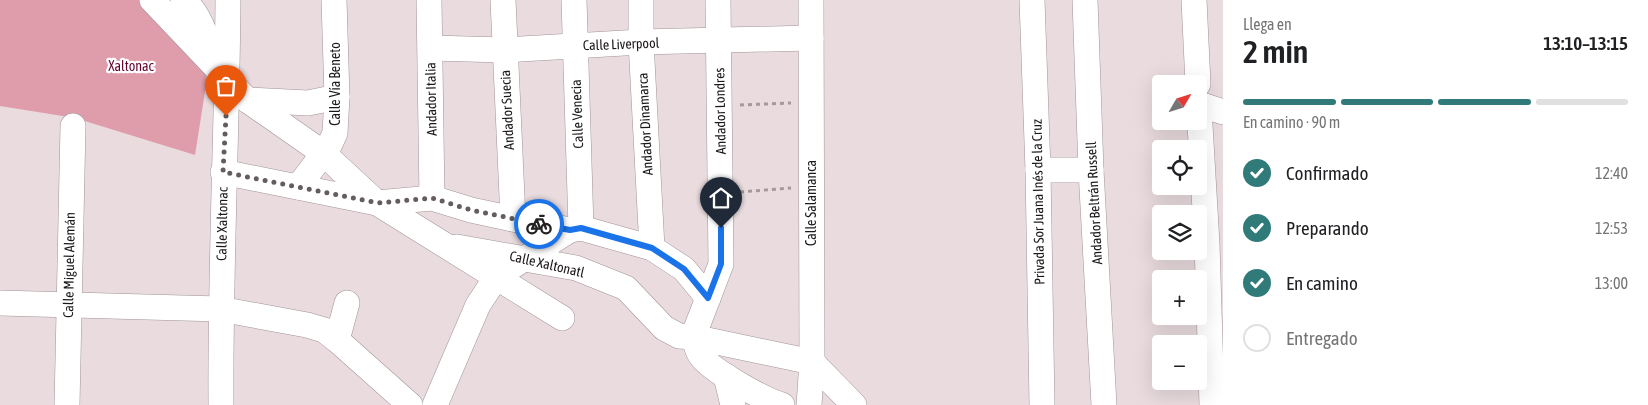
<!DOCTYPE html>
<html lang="es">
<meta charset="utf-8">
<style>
body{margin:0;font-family:"Asap Condensed",sans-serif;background:#f6f6f6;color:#202124;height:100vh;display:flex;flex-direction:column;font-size:19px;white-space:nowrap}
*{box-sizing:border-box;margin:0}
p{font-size:16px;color:#757577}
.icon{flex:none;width:28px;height:28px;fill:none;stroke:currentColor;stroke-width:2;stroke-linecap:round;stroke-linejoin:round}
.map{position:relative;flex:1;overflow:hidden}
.panel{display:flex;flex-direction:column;background:#fff;width:425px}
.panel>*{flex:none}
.needle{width:32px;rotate:51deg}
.fabs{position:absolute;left:1152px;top:75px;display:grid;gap:10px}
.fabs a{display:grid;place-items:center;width:55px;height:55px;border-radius:5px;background:#fff;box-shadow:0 5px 20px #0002;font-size:25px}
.pin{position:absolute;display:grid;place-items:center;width:42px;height:42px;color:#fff;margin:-51px -21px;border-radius:50% 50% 50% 0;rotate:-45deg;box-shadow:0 0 5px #0007}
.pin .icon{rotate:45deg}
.courier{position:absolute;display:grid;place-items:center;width:50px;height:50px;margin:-25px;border:4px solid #1a73e8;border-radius:50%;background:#fff;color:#222;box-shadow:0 1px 6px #0007}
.head em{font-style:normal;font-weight:600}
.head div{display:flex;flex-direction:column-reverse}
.head{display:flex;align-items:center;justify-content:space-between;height:85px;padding:0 20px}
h1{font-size:32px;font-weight:600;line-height:38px}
.bar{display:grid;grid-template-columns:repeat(4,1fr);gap:8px 5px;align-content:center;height:60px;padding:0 20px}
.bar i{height:6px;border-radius:4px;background:#e0e0e0}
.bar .current{background:#307a7a}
.bar p{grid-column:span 4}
ol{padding:0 20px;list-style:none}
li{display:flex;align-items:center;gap:15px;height:55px}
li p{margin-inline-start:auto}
li .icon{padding:5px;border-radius:50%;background:#307a7a;color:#fff;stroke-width:4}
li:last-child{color:#757577}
li i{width:28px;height:28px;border:2px solid #e0e0e0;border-radius:50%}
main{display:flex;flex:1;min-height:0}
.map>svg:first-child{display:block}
.green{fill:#df9dab}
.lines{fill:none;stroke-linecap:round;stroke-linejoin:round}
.minor-casing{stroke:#a19497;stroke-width:26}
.path{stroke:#a49a9c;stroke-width:3;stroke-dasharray:4 4;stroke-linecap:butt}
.minor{stroke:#fff;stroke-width:25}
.done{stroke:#645c5d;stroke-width:5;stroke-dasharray:0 9}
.route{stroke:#1a73e8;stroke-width:6}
.labels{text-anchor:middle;stroke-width:4.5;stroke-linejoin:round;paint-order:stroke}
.street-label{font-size:14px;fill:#1c1818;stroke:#fff}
.park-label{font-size:14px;fill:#65052d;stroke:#fff}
</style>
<main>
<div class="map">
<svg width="1223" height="405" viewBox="0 0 1223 405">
<rect width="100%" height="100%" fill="#e9dbde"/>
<!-- green -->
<path class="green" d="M0,0h175l32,79 -12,76 -120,-37 -75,-12z"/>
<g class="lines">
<!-- minor casing -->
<g class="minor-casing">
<g id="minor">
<path d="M152,0l95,100 76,53 54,50 185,115"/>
<path d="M183,0c16,12 24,38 29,57"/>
<path d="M429,0l3,198"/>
<path d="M503,0l10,219"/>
<path d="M574,0l7,228"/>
<path d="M641,0v42l11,206"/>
<path d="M718,0l3,264 -28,73 119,25 42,43"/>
<path d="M1032,0l6,170 4,235"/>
<path d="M1085,0l6,170 13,235"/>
<path d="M1194,0l4,84"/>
<path d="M431,48l73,2 137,-8 170,-4"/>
<path d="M247,100l61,3 29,-6"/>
<path d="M1199,104l24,8"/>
<path d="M1199,108l8,136 5,161"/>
<path d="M1038,170h53"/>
<path d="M223,172l154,31 55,-5 39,12 42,9 57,11 11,-2 71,20 32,21 24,29"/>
<path d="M298,187l31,-41 6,-13 2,-36 -3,-97"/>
<path d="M457,247l119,21 50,20 38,40 15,8 14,1c3,6 4,14 8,19 11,15 63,44 81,49"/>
<path d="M0,303l220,6 87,16 17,5 13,10 73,65"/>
<path d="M337,340l10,-37"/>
<path d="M726,376l7,29"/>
<path d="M67,405l6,-279"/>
<path d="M221,405c-1,-135 6,-270 7,-405"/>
<path d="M435,405l43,-100 19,-29 73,-46"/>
<path d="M809,405l3,-43 -1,-362"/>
</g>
</g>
<!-- path -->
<g class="path">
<path d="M740,105l51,-2"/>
<path d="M740,192l51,-4"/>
</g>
<!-- minor -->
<use href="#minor" class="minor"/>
</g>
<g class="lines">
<!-- done -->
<path class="done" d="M226,116l-3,56 155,31 54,-5 39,12 68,14"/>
<!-- route -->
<path class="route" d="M539,224l31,6 11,-2 71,20 32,21 24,29 13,-34v-36"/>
</g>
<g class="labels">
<!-- street labels -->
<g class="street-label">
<text transform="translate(621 44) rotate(-2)" y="5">Calle Liverpool</text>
<text transform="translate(335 84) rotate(-90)" y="5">Calle Vía Beneto</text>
<text transform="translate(431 99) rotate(-91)" y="5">Andador Italia</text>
<text transform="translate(507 110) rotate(-93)" y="5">Andador Suecia</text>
<text transform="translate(720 111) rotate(-91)" y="5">Andador Londres</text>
<text transform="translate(577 114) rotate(-92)" y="5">Calle Venecia</text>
<text transform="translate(645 124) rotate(-93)" y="5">Andador Dinamarca</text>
<text transform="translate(1038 202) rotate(-91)" y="5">Privada Sor Juana Inés de la Cruz</text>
<text transform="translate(811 203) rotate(-90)" y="5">Calle Salamanca</text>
<text transform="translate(1094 203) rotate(-93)" y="5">Andador Beltrán Russell</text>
<text transform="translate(222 224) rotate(-89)" y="5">Calle Xaltonac</text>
<text transform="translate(547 264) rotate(13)" y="5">Calle Xaltonatl</text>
<text transform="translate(69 265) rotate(-89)" y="5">Calle Miguel Alemán</text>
</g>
<!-- park labels -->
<g class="park-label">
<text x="131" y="71">Xaltonac</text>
</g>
</g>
</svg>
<div class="fabs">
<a><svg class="needle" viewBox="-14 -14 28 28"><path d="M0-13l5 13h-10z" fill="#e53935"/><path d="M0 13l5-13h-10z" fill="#757577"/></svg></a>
<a><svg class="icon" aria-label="locate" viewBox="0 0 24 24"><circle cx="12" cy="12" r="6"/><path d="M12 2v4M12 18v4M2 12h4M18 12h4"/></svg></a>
<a><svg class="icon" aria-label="layers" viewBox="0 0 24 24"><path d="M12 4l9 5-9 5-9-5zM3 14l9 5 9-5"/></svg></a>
<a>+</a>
<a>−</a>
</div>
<div class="pin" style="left:226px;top:116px;background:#ea580c"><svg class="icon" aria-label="bag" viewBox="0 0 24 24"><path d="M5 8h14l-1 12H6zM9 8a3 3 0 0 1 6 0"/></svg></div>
<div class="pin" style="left:721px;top:228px;background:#1f2937"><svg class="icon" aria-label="home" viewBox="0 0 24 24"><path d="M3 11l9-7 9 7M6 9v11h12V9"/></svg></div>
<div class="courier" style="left:539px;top:224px"><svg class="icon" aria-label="bike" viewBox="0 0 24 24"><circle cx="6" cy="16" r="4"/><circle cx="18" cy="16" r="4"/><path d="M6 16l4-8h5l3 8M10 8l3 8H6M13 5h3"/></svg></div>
</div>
<section class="panel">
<div class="head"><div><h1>2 min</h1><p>Llega en</p></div><em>13:10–13:15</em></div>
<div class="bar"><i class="current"></i><i class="current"></i><i class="current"></i><i></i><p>En camino · 90 m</p></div>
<ol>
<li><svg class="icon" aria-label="check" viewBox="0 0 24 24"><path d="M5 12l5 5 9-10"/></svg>Confirmado<p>12:40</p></li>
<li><svg class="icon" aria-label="check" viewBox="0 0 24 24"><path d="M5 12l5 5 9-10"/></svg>Preparando<p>12:53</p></li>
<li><svg class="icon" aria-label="check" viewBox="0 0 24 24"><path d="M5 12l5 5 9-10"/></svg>En camino<p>13:00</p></li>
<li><i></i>Entregado</li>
</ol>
</section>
</main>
